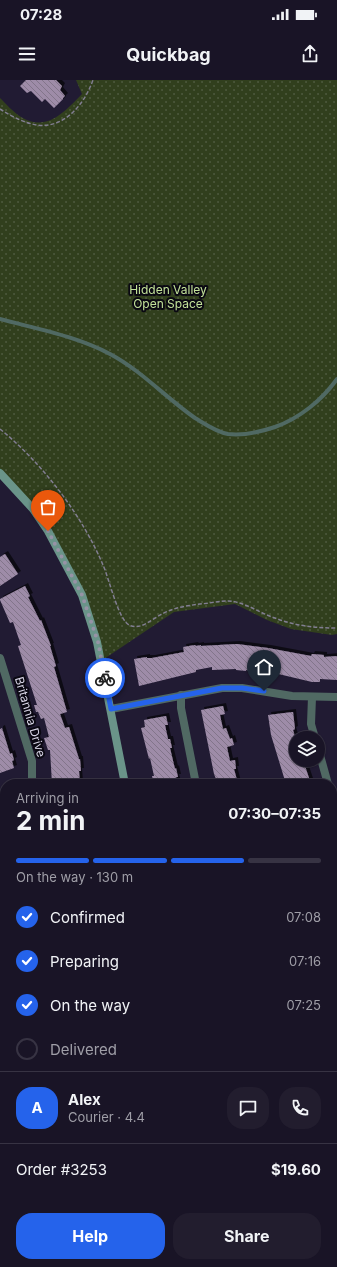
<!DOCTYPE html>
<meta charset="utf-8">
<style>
body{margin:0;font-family:Inter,sans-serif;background:#221d2e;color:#f1f3f6;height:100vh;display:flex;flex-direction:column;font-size:15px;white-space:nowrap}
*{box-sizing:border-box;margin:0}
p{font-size:13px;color:#9f9ea7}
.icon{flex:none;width:22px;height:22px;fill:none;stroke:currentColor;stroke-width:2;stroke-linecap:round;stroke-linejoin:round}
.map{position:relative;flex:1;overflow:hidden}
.panel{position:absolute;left:0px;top:699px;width:337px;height:488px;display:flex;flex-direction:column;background:#191426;border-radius:16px 16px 0 0;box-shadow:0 1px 3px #0004,0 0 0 1px #373343}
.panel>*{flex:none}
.fabs{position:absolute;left:289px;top:651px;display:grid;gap:8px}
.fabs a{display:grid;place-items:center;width:36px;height:36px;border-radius:50%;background:#191426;box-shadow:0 1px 3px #0004,0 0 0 1px #373343;font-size:20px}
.pin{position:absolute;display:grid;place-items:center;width:34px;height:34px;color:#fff;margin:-41px -17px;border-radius:50% 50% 50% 0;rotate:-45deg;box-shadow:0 0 4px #0007}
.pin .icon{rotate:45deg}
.courier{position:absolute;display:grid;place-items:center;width:40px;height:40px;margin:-20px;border:3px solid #2563eb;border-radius:50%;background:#fff;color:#222;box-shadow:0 1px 5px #0007}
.headline em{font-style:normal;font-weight:700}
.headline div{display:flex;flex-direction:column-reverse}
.headline{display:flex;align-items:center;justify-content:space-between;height:68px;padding:0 16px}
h1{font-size:26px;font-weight:700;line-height:30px}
.bar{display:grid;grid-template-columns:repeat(4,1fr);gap:6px 4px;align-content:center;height:48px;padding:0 16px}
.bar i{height:5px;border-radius:3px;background:#373343}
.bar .current{background:#2563eb}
.bar p{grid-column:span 4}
.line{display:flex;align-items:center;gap:10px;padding:0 16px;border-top:1px solid #373343}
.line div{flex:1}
.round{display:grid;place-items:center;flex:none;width:42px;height:42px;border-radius:16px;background:#221d2e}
ol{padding:0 16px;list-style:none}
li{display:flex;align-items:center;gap:12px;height:44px}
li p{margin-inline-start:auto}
li .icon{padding:4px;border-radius:50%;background:#2563eb;color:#fff;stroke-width:4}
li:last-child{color:#9f9ea7}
li i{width:22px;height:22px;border:2px solid #373343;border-radius:50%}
.cta{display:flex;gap:8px;margin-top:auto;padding:8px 16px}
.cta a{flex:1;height:46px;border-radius:16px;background:#2563eb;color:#fff;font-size:16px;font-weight:700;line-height:46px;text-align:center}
.cta a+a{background:#221d2e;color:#f1f3f6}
.status{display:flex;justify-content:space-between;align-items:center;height:28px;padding:0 20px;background:#191426;direction:ltr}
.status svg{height:11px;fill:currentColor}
header{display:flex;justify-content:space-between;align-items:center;height:52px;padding:0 16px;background:#191426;font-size:18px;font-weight:700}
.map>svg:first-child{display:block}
.grass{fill:url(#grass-dots)}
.building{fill:url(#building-back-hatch);filter:url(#shadow)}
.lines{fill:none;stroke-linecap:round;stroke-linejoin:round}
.path{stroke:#827e92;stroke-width:1.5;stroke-dasharray:4 2;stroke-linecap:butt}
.lane{stroke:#506963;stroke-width:4}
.street{stroke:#506963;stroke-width:8}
.secondary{stroke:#6a9489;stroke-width:8}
.done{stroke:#9793a6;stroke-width:4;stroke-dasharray:0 7.2}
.route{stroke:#2563eb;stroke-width:5}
.labels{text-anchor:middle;stroke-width:4;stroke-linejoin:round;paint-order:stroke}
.park-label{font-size:12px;fill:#c2e199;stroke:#0a0812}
.street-label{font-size:12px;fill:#d6d3e4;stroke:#0a0812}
</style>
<div class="status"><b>07:28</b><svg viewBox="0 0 49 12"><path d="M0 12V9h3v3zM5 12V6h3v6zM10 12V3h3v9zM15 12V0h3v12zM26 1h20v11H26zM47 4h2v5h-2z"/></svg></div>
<header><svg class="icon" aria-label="menu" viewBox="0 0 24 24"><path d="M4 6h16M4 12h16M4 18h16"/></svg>Quickbag<svg class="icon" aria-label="share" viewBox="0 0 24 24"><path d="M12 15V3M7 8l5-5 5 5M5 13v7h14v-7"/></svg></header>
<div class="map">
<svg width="337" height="1187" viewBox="0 0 337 1187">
<defs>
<pattern id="grass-dots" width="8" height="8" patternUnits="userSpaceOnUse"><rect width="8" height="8" fill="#313f1d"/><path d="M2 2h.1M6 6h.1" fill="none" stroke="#4e5a3e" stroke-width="1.8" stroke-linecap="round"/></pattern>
<pattern id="building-back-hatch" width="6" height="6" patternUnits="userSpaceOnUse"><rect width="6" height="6" fill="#9e8ca8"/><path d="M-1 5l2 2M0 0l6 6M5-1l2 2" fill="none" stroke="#82758a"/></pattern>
<filter id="shadow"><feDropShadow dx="3" dy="-3" stdDeviation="0" flood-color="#0009"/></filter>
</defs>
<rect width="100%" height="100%" fill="#211b33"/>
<!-- grass -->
<g class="grass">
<path d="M76,0h261v554l-5,1 -41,-6 -24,-9 -32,-16 -61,8 -73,49 -19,-66 -34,-64 -48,-58v-375c6,6 13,14 21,19 26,16 44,-6 61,-23z"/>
<path d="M0,1088l5,5v89h229v5h-234z"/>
</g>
<!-- building -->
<g class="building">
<path d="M26,0h30l6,6 -2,4 5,6 -2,2v1l-9,9 -9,-9 -3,3 -11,-11 -4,2 -7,-7z"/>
<path d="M5,474l13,20 -18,12v-29z"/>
<path d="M25,506l5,10 -2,1 12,24 1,-1 10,26h-1l6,20 -2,1 13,45 -7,2 5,14 4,-1 10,32h1l1,12h-2l1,13h-28l-2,-34h-2l-4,-12 5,-1 -5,-19 -3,1 -3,-7h-2l-2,-7h3l-19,-59 3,-1 -8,-23 -3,1 -10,-23v-1z"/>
<path d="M237,564l31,4 43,8 1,-2 12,1v2l13,-1v24l-17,-1v3h-8l-42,-10 -1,3 -23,-5v1l-10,-1v-1l-24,1v-3l-16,3v2l-57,14 -5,-27 13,-2v1h5l32,-6 -1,-5 12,-2 1,1 5,-1v1z"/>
<path d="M223,626l2,8 -5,1 3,14 3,-1 4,11 2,-1 2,7 -7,2 3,14 5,-1 1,9h-2l4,15h-20l-4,-10 -13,-64z"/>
<path d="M293,632l2,17 -2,1 3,10v20h7l8,24h-25l-15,-49 -3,-20z"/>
<path d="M166,636l2,9h-3l3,14h2l2,9h-2l5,21 1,-1 2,9h-2l2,7h-24l-2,-8h2l-4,-18 -1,1 -8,-31 4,-1 -1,-7z"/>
<path d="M2,648l8,26 2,-1 2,7 -2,1 2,7 -14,5v-44z"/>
</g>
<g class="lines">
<!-- path -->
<g class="path">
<path d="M0,29c11,7 24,14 37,16 28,4 48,-22 56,-45"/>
<path d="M0,349c42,34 82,86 103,136 6,13 15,54 26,60 11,6 23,-6 33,-11 15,-8 31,-9 47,-11 6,-1 12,-2 18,-2 17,0 32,12 48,17 20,8 41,10 62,10"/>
<path d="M193,1187l1,-5"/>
</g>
<!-- lane -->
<path class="lane" d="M0,239c37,10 76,17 110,35 32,17 56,44 85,64 10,6 21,14 33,16 16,2 32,-2 47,-7 25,-9 47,-27 62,-48"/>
<!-- street -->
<g class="street">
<path d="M0,578l32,103v23"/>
<path d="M181,615v13l15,76"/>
<path d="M312,617l-1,27 4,14"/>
<path d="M111,629l111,-21h20l50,8 45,1"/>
<path d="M318,668l10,36"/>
<path d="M332,717l5,17"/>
<path d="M0,762l5,-5"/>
<path d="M0,1009l5,5"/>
<path d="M332,1182h5"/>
</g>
<!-- secondary -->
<g class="secondary">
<path d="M0,393l33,36 15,22 34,64 15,47 28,142"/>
<path d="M252,1187l1,-5"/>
</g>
</g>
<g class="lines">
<!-- done -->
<path class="done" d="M48,451l34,64 16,47 7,36"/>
<!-- route -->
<path class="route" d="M105,598l6,31 111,-21h20l22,3"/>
</g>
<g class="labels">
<!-- park labels -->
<g class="park-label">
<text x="168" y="214">Hidden Valley<tspan x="168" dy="14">Open Space</tspan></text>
</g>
<!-- street labels -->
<g class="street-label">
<text transform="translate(30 637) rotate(74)" y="4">Britannia Drive</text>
</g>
</g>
</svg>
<div class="fabs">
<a><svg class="icon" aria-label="layers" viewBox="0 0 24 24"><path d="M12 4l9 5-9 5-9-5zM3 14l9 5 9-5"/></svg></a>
</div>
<div class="pin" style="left:48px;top:451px;background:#ea580c"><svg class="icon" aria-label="bag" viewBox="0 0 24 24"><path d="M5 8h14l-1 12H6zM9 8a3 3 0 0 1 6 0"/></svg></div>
<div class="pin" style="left:264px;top:611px;background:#1f2937"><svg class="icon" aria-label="home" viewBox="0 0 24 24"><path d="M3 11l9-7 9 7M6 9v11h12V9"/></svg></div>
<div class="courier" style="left:105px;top:598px"><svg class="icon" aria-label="bike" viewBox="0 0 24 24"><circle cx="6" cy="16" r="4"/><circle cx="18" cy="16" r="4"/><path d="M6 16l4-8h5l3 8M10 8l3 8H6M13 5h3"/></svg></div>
<section class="panel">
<div class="headline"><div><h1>2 min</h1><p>Arriving in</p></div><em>07:30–07:35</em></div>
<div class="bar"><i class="current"></i><i class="current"></i><i class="current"></i><i></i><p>On the way · 130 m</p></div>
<ol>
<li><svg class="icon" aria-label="check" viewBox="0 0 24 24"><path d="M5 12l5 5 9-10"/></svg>Confirmed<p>07:08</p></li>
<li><svg class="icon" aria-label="check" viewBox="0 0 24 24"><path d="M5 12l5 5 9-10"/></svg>Preparing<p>07:16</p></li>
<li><svg class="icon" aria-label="check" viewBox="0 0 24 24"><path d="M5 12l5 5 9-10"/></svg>On the way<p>07:25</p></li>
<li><i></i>Delivered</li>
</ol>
<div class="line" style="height:72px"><b class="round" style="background:#2563eb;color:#fff">A</b><div><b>Alex</b><p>Courier · 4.4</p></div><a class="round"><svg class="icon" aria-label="chat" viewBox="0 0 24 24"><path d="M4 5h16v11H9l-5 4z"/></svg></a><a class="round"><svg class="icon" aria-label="phone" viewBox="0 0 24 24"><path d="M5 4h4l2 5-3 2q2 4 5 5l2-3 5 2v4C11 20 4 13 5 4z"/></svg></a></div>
<div class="line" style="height:52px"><div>Order #3253</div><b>$19.60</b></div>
<div class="cta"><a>Help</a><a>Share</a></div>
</section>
</div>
